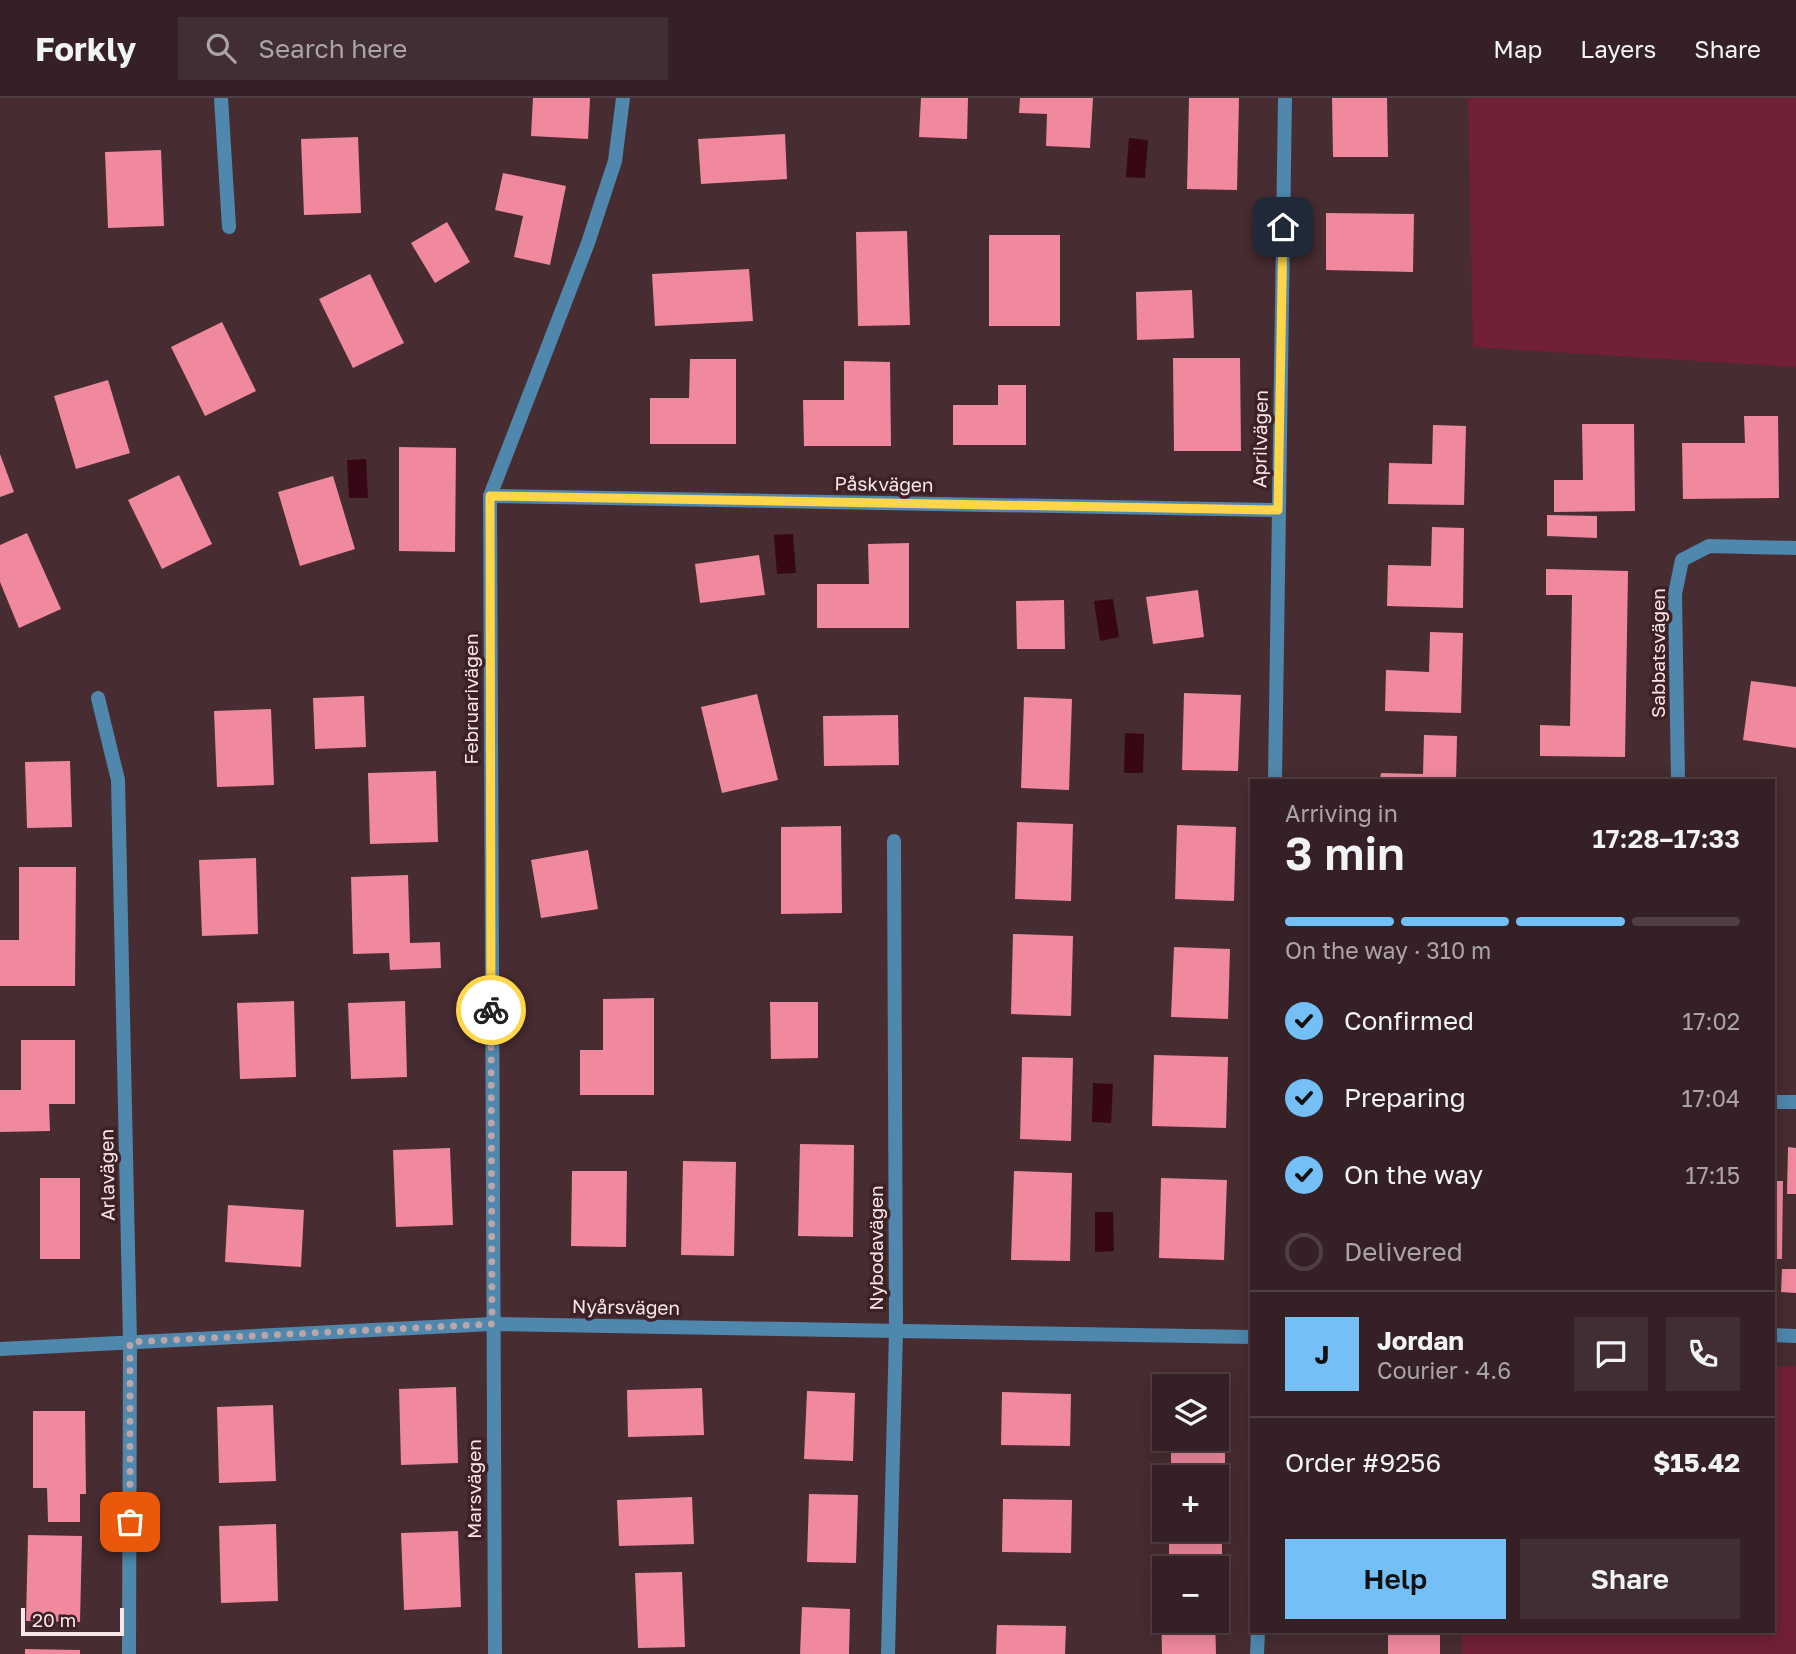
<!DOCTYPE html>
<meta charset="utf-8">
<style>
body{margin:0;font-family:"Golos Text",sans-serif;background:#402e32;color:#f1f3f6;height:100vh;display:flex;flex-direction:column;font-size:26px;white-space:nowrap}
*{box-sizing:border-box;margin:0}
p{font-size:23px;color:#aaa3a7}
.icon{flex:none;width:38px;height:38px;fill:none;stroke:currentColor;stroke-width:2;stroke-linecap:round;stroke-linejoin:round}
.map{position:relative;flex:1;overflow:hidden}
.panel{position:absolute;left:1250px;top:681px;width:525px;height:854px;display:flex;flex-direction:column;background:#352125;border-radius:0px;box-shadow:0 4px 18px #0003,0 0 0 2px #4f3e42}
.panel>*{flex:none}
.fabs{position:absolute;left:1152px;top:1276px;display:grid;gap:14px}
.fabs a{display:grid;place-items:center;width:77px;height:77px;border-radius:0px;background:#352125;box-shadow:0 4px 18px #0003,0 0 0 2px #4f3e42;font-size:35px}
.scale{position:absolute;left:21px;bottom:18px;width:103px;box-sizing:border-box;padding-left:7px;border:4px solid #f8e6e8;border-top:0;font-size:19px;line-height:24px;white-space:nowrap;color:#f8e6e8;-webkit-text-stroke:5px #3c2227;paint-order:stroke}
.pin{position:absolute;display:grid;place-items:center;width:60px;height:60px;color:#fff;margin:-30px;border-radius:14px;box-shadow:0 4px 10px #0006}
.courier{position:absolute;display:grid;place-items:center;width:70px;height:70px;margin:-35px;border:5px solid #ffd54a;border-radius:50%;background:#fff;color:#222;box-shadow:0 2px 9px #0007}
.headline em{font-style:normal;font-weight:600}
.headline div{display:flex;flex-direction:column-reverse}
.headline{display:flex;align-items:center;justify-content:space-between;height:119px;padding:0 35px}
h1{font-size:46px;font-weight:600;line-height:52px}
.bar{display:grid;grid-template-columns:repeat(4,1fr);gap:10px 7px;align-content:center;height:84px;padding:0 35px}
.bar i{height:9px;border-radius:5px;background:#4f3e42}
.bar .active{background:#74c0f6}
.bar p{grid-column:span 4}
.line{display:flex;align-items:center;gap:18px;padding:0 35px;border-top:2px solid #4f3e42}
.line div{flex:1}
.round{display:grid;place-items:center;flex:none;width:74px;height:74px;border-radius:0px;background:#402e32}
ol{padding:0 35px;list-style:none}
li{display:flex;align-items:center;gap:21px;height:77px}
li p{margin-inline-start:auto}
li .icon{padding:7px;border-radius:50%;background:#74c0f6;color:#111;stroke-width:4}
li:last-child{color:#aaa3a7}
li i{width:38px;height:38px;border:4px solid #4f3e42;border-radius:50%}
.button{display:flex;gap:14px;margin-top:auto;padding:14px 35px}
.button a{flex:1;height:80px;border-radius:0px;background:#74c0f6;color:#111;font-size:28px;font-weight:600;line-height:80px;text-align:center}
.button a+a{background:#402e32;color:#f1f3f6}
header{display:flex;align-items:center;gap:42px;box-sizing:border-box;height:98px;padding:0 35px;background:#352125;border-bottom:2px solid #4f3e42}
header strong{font-size:33px}
nav{display:flex;gap:38px;margin-inline-start:auto;font-size:24px}
.search{width:490px;height:63px;background:#402e32;display:flex;align-items:center;gap:18px;box-sizing:border-box;padding:0 24px;border-radius:0px;color:#aaa3a7;font-size:26px}
.map>svg:first-child{display:block}
.green{fill:#712036}
.water{fill:#370715}
.building{fill:#f0899e}
.lines{fill:none;stroke-linecap:round;stroke-linejoin:round}
.minor{stroke:#4f87ad;stroke-width:14}
.done{stroke:#baa5a8;stroke-width:7;stroke-dasharray:0 12.6}
.route{stroke:#ffd54a;stroke-width:9}
.labels{text-anchor:middle;stroke-width:7;stroke-linejoin:round;paint-order:stroke}
.street-label{font-size:19px;fill:#f8e6e8;stroke:#3c2227}
</style>
<header>
<strong>Forkly</strong>
<div class="search"><svg class="icon" aria-label="search" viewBox="0 0 24 24"><circle cx="10" cy="10" r="6"/><path d="M15 15l6 6"/></svg>Search here</div>
<nav><a>Map</a><a>Layers</a><a>Share</a></nav>
</header>
<div class="map">
<svg width="1796" height="1556" viewBox="0 0 1796 1556">
<rect width="100%" height="100%" fill="#472c31"/>
<!-- green -->
<g class="green">
<path d="M1468,0h328v269l-323,-20z"/>
<path d="M1796,1268v288h-334v-23h311v-264z"/>
</g>
<!-- water -->
<g class="water">
<path d="M1129,40l19,2 -3,38 -19,-1z"/>
<path d="M366,361l2,39h-19l-2,-38z"/>
<path d="M793,436l3,39 -19,1 -3,-39z"/>
<path d="M1113,501l6,38 -19,4 -6,-40z"/>
<path d="M1125,635l19,1 -1,39h-19z"/>
<path d="M1093,985l20,1 -2,39 -19,-1z"/>
<path d="M1095,1114h18l1,39 -19,1z"/>
</g>
<!-- building -->
<g class="building">
<path d="M533,0h57l-2,41 -57,-3z"/>
<path d="M921,0h47l-1,41 -48,-2z"/>
<path d="M1020,0h73l-3,50 -44,-2 1,-32 -28,-1z"/>
<path d="M1189,0h50l-2,92 -50,-1z"/>
<path d="M1332,0h55l1,59h-55z"/>
<path d="M785,36l2,45 -86,5 -3,-45z"/>
<path d="M358,39l3,76 -57,2 -3,-76z"/>
<path d="M161,52l3,76 -56,2 -3,-76z"/>
<path d="M503,75l63,13 -16,79 -36,-8 9,-41 -28,-6z"/>
<path d="M1326,115l88,1 -1,58 -87,-2z"/>
<path d="M447,124l23,40 -35,21 -24,-40z"/>
<path d="M907,133l3,94 -52,1 -2,-94z"/>
<rect x="989" y="137" width="71" height="91"/>
<path d="M749,171l4,52 -98,5 -3,-52z"/>
<path d="M370,176l34,69 -51,25 -34,-69z"/>
<path d="M1192,192l2,48 -57,2 -1,-48z"/>
<path d="M222,224l34,69 -51,25 -34,-69z"/>
<path d="M1173,260h67l1,93h-67z"/>
<path d="M690,261h46v85h-86v-46h39z"/>
<path d="M844,263l46,1 1,84h-87l-1,-46h41z"/>
<path d="M108,282l22,73 -54,16 -22,-73z"/>
<path d="M998,287h28v60h-73v-40h45z"/>
<path d="M1744,318h34l1,82 -96,1 -1,-56h63z"/>
<path d="M1582,326h52l1,87 -81,1v-32h29z"/>
<path d="M1433,327l33,1 -2,79 -76,-1 1,-41 43,1z"/>
<path d="M399,349l57,1 -1,104 -56,-1z"/>
<path d="M0,356l14,38 -14,5z"/>
<path d="M179,377l33,69 -50,25 -34,-69z"/>
<path d="M333,378l22,73 -55,17 -22,-74z"/>
<path d="M1547,417l50,1v22l-50,-2z"/>
<path d="M1432,429l32,1 -1,80 -76,-2 1,-41 43,1z"/>
<path d="M27,435l34,76 -42,19 -19,-46v-37z"/>
<path d="M909,445v85h-92v-44h52l-1,-40z"/>
<path d="M759,457l6,40 -65,8 -5,-39z"/>
<path d="M1546,471l82,2 -3,186 -85,-1v-31l30,1 2,-131h-26z"/>
<path d="M1198,492l6,47 -51,7 -7,-47z"/>
<path d="M1064,502l1,49h-48l-1,-48z"/>
<path d="M1430,534l33,1 -2,80 -76,-2 1,-41 43,2z"/>
<path d="M1751,583l45,6v61l-53,-8z"/>
<path d="M1184,595l57,2 -3,76 -56,-1z"/>
<path d="M757,596l21,86 -56,13 -21,-86z"/>
<path d="M364,598l2,51 -51,2 -2,-51z"/>
<path d="M1024,599l48,2 -3,91 -48,-2z"/>
<path d="M271,611l3,76 -57,2 -3,-76z"/>
<path d="M898,617l1,50 -75,1 -1,-50z"/>
<path d="M1424,637l33,1 -1,44h-76l1,-7 42,1z"/>
<path d="M70,663l2,66 -45,1 -2,-66z"/>
<path d="M436,673l2,71 -68,2 -2,-71z"/>
<path d="M1017,724l56,2 -2,77 -56,-2z"/>
<path d="M1177,727l59,2 -2,74 -59,-2z"/>
<path d="M841,728l1,87 -61,1v-87z"/>
<path d="M588,752l10,59 -57,9 -10,-58z"/>
<path d="M256,760l2,76 -56,2 -3,-76z"/>
<path d="M19,769h57l-1,119h-75v-46h19z"/>
<path d="M408,777l2,68 30,-1 1,26 -51,2 -1,-17 -36,1 -2,-77z"/>
<path d="M1013,836l60,2 -2,80 -60,-2z"/>
<path d="M1174,849l56,2 -2,70 -57,-2z"/>
<path d="M654,900v97h-74v-45h23v-51z"/>
<path d="M294,903l2,76 -56,2 -3,-76z"/>
<path d="M405,903l2,76 -56,2 -3,-76z"/>
<path d="M770,904h48v56l-47,1z"/>
<path d="M21,942h54v64h-26l1,27 -50,1v-42h21z"/>
<path d="M1154,957l74,2 -2,71 -74,-2z"/>
<path d="M1022,959l51,1 -2,83 -51,-2z"/>
<path d="M800,1046l54,1 -1,92 -55,-1z"/>
<path d="M1788,1049l8,1v46h-9z"/>
<path d="M450,1050l3,77 -57,2 -3,-77z"/>
<path d="M683,1063l53,1 -2,94 -53,-1z"/>
<path d="M572,1073h55l-1,76 -55,-1z"/>
<path d="M1014,1073l58,2 -2,88 -59,-1z"/>
<rect x="40" y="1080" width="40" height="81"/>
<path d="M1161,1080l66,2 -3,80 -65,-2z"/>
<path d="M1773,1083h10l-1,78h-9z"/>
<path d="M228,1107l76,5 -3,57 -76,-5z"/>
<path d="M1782,1171h14v24l-15,-1z"/>
<path d="M456,1289l2,76 -57,2 -2,-76z"/>
<path d="M702,1290l2,47 -76,2 -1,-47z"/>
<path d="M807,1293l48,2 -2,68 -49,-2z"/>
<path d="M1002,1294l69,2 -1,52 -69,-1z"/>
<path d="M1216,1297h9v74l-54,1v-32h45z"/>
<path d="M273,1307l3,76 -57,2 -2,-76z"/>
<path d="M33,1313h52l1,83h-6v28h-32l-1,-34h-14z"/>
<path d="M809,1396l49,1 -2,68 -49,-1z"/>
<path d="M692,1399l2,47 -75,2 -2,-46z"/>
<path d="M1003,1401l69,1 -1,53 -69,-1z"/>
<path d="M1216,1405h6v75h-6v-10h-47v-38h47z"/>
<path d="M276,1426l2,77 -57,2 -2,-77z"/>
<path d="M458,1433l3,76 -57,3 -3,-77z"/>
<path d="M28,1437l54,1 -2,86 -54,-1z"/>
<path d="M682,1474l3,75 -47,1 -3,-75z"/>
<path d="M802,1509l48,2 -1,45h-49z"/>
<path d="M1161,1509h3v13h51l1,34h-54z"/>
<path d="M997,1527l69,1 -1,28h-69z"/>
<rect x="1388" y="1533" width="52" height="23"/>
<path d="M25,1551l55,1v4h-55z"/>
</g>
<g class="lines">
<!-- minor -->
<g class="minor">
<path d="M221,0l8,129"/>
<path d="M490,398l788,14"/>
<path d="M98,600l20,82 12,562 -1,312"/>
<path d="M1275,682l10,-682"/>
<path d="M1678,682l-3,-186 7,-34 27,-14 87,2"/>
<path d="M1773,1004h23"/>
<path d="M1773,1237l23,1"/>
<path d="M0,1251l492,-25 759,13"/>
<path d="M495,1556l-5,-1158 98,-253 27,-82 8,-63"/>
<path d="M888,1556l8,-324 -2,-489"/>
<path d="M1257,1556l1,-23"/>
</g>
</g>
<g class="lines">
<!-- done -->
<path class="done" d="M130,1424v-180l362,-18 -1,-314"/>
<!-- route -->
<path class="route" d="M491,912l-1,-514 788,14 5,-283"/>
</g>
<g class="labels">
<!-- street labels -->
<g class="street-label">
<text transform="translate(1260 341) rotate(-89)" y="7">Aprilvägen</text>
<text transform="translate(884 386) rotate(1)" y="7">Påskvägen</text>
<text transform="translate(1658 555) rotate(-90)" y="7">Sabbatsvägen</text>
<text transform="translate(471 601) rotate(-90)" y="7">Februarivägen</text>
<text transform="translate(107 1077) rotate(-91)" y="7">Arlavägen</text>
<text transform="translate(876 1150) rotate(-90)" y="7">Nybodavägen</text>
<text transform="translate(626 1209) rotate(1)" y="7">Nyårsvägen</text>
<text transform="translate(474 1391) rotate(-90)" y="7">Marsvägen</text>
</g>
</g>
</svg>
<div class="fabs">
<a><svg class="icon" aria-label="layers" viewBox="0 0 24 24"><path d="M12 4l9 5-9 5-9-5zM3 14l9 5 9-5"/></svg></a>
<a>+</a>
<a>−</a>
</div>
<div class="scale">20 m</div>
<div class="pin" style="left:130px;top:1424px;background:#ea580c"><svg class="icon" aria-label="bag" viewBox="0 0 24 24"><path d="M5 8h14l-1 12H6zM9 8a3 3 0 0 1 6 0"/></svg></div>
<div class="pin" style="left:1283px;top:129px;background:#1f2937"><svg class="icon" aria-label="home" viewBox="0 0 24 24"><path d="M3 11l9-7 9 7M6 9v11h12V9"/></svg></div>
<div class="courier" style="left:491px;top:912px"><svg class="icon" aria-label="bike" viewBox="0 0 24 24"><circle cx="6" cy="16" r="4"/><circle cx="18" cy="16" r="4"/><path d="M6 16l4-8h5l3 8M10 8l3 8H6M13 5h3"/></svg></div>
<section class="panel">
<div class="headline"><div><h1>3 min</h1><p>Arriving in</p></div><em>17:28–17:33</em></div>
<div class="bar"><i class="active"></i><i class="active"></i><i class="active"></i><i></i><p>On the way · 310 m</p></div>
<ol>
<li><svg class="icon" aria-label="check" viewBox="0 0 24 24"><path d="M5 12l5 5 9-10"/></svg>Confirmed<p>17:02</p></li>
<li><svg class="icon" aria-label="check" viewBox="0 0 24 24"><path d="M5 12l5 5 9-10"/></svg>Preparing<p>17:04</p></li>
<li><svg class="icon" aria-label="check" viewBox="0 0 24 24"><path d="M5 12l5 5 9-10"/></svg>On the way<p>17:15</p></li>
<li><i></i>Delivered</li>
</ol>
<div class="line" style="height:126px"><b class="round" style="background:#74c0f6;color:#111">J</b><div><b>Jordan</b><p>Courier · 4.6</p></div><a class="round"><svg class="icon" aria-label="chat" viewBox="0 0 24 24"><path d="M4 5h16v11H9l-5 4z"/></svg></a><a class="round"><svg class="icon" aria-label="phone" viewBox="0 0 24 24"><path d="M5 4h4l2 5-3 2q2 4 5 5l2-3 5 2v4C11 20 4 13 5 4z"/></svg></a></div>
<div class="line" style="height:91px"><div>Order #9256</div><b>$15.42</b></div>
<div class="button"><a>Help</a><a>Share</a></div>
</section>
</div>
